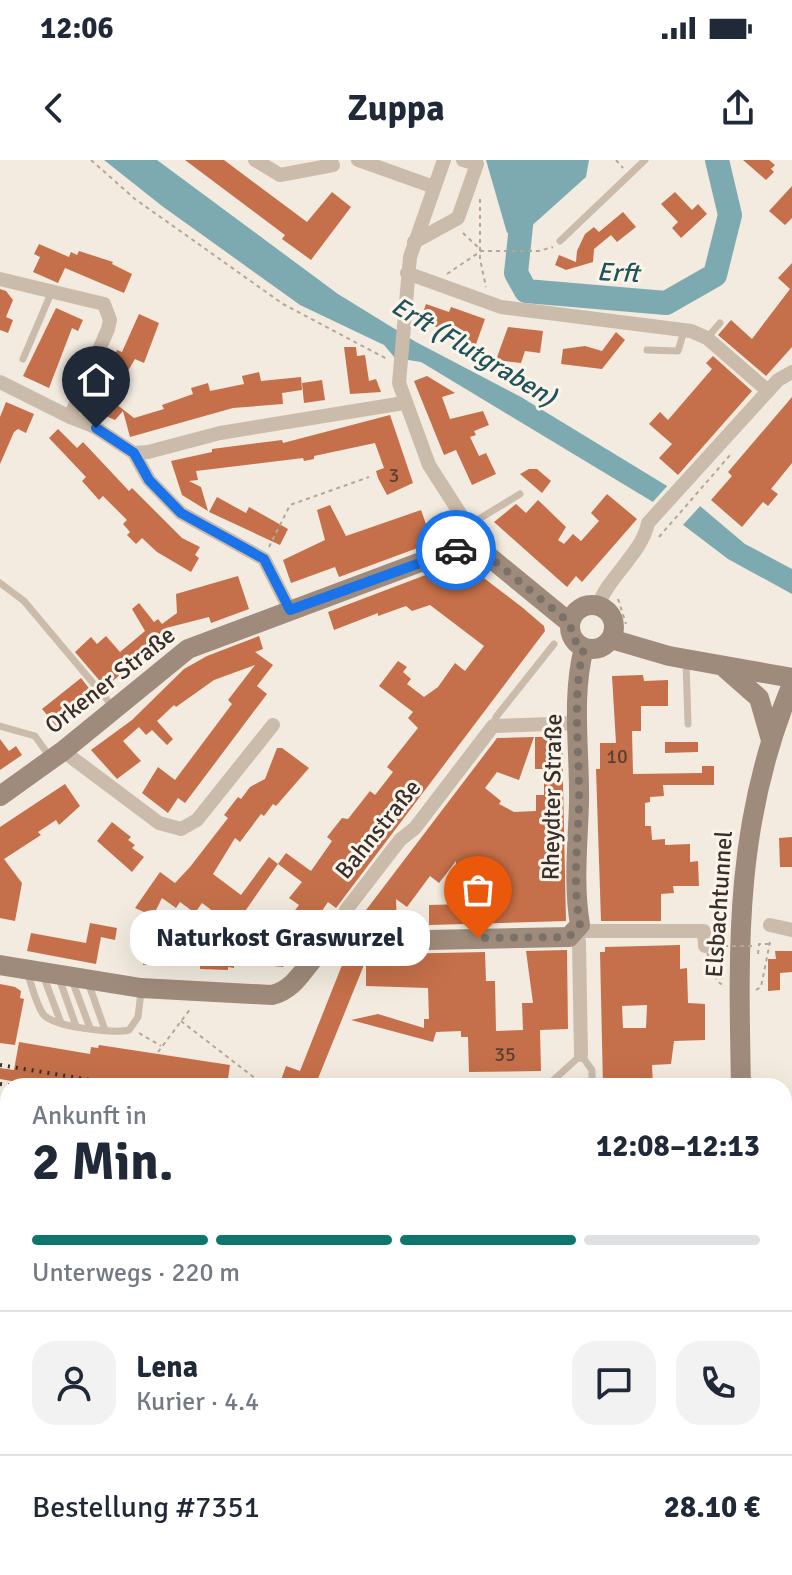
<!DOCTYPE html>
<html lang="de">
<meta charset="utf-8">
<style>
body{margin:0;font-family:Signika,sans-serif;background:#f2f2f3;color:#1f2937;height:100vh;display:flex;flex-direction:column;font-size:30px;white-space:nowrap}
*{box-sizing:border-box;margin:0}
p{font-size:26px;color:#747a83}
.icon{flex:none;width:44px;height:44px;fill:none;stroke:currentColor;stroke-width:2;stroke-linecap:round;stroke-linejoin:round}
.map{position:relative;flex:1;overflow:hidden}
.drawer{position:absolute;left:0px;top:918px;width:792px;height:498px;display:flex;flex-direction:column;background:#fff;border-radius:24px 24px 0 0;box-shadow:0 8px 32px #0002}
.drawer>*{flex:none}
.pin{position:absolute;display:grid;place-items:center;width:68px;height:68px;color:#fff;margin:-82px -34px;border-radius:50% 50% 50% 0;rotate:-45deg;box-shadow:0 0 8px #0007}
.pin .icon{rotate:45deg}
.courier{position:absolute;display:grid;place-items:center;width:80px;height:80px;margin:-40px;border:6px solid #1a73e8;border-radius:50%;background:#fff;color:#222;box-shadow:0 2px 10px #0007}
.bubble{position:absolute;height:56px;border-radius:24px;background:#fff;box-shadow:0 8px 32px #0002;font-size:26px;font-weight:800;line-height:56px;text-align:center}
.summary em{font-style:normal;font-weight:800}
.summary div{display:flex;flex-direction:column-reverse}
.summary{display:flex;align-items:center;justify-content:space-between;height:136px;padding:0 32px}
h1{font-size:52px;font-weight:800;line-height:60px}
.bar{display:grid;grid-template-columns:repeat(4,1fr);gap:12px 8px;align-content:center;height:96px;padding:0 32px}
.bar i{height:10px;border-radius:6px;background:#e0e1e3}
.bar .on{background:#0f766e}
.bar p{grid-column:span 4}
.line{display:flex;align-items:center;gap:20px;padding:0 32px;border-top:2px solid #e0e1e3}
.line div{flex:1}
.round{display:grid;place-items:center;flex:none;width:84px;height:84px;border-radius:24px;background:#f2f2f3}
.status{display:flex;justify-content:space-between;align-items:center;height:56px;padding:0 40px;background:#fff;direction:ltr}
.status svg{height:22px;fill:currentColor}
header{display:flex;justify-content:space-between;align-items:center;height:104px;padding:0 32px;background:#fff;font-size:36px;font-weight:800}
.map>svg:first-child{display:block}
.water{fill:#7daab0}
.pier{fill:#f3ebdf}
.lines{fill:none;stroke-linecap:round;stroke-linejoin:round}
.river{stroke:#7daab0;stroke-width:24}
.building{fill:#c5704a;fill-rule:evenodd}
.path{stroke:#b7a694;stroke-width:2;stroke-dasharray:4 4;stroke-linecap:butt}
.lane{stroke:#cbbbaa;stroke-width:7}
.street{stroke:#cbbbaa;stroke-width:14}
.secondary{stroke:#9f8b7b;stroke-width:20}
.rail{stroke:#392f2a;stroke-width:4;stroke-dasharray:2 6;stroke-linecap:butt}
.path-bridge{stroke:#b7a694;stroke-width:2;stroke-dasharray:4 4;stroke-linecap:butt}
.done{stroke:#7a7169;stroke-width:8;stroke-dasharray:0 14.4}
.route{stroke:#1a73e8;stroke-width:10}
.labels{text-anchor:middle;stroke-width:6;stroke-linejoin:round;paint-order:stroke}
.number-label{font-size:20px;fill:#5c3f32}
.street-label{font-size:24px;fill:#392f2a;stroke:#faf4eb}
.water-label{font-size:26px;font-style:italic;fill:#1f525a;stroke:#faf4eb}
</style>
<div class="status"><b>12:06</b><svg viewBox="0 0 49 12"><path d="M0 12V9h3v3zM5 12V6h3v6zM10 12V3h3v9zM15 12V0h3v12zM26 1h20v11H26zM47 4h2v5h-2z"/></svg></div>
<header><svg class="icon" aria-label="back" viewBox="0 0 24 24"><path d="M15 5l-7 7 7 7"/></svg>Zuppa<svg class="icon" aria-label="share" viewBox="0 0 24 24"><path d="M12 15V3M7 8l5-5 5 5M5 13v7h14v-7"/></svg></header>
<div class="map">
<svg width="792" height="1415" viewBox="0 0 792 1415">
<rect width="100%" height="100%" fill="#f3ebdf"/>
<!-- water -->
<g class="water">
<path d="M104,0h53l181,134 78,48 105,55 179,109 45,38 47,25v25l-64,-35 -75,-57 -232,-140 -26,-4 -11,-13 -84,-40 -138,-99z"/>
<path d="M486,0h103l-3,17 -59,53 -20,3z"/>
</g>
<!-- pier -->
<path class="pier" d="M670,323l33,20 -22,24 -31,-22z"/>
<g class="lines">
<!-- river -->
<path class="river" d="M528,0l-12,113 10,18 140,12 49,-28 15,-60 -13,-55"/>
</g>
<!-- building -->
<g class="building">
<path d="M185,0h39l83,62 25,-30 19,15 -40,53 -29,-21 3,-4z"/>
<path d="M743,0h26l6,5 -4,4 3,3 -8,8z"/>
<path d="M792,26v32l-7,7 -16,-14z"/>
<path d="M675,32l17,18 6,-6 9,10 -26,24 -9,-10 6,-6 -17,-18z"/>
<path d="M623,52l13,15 -19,15 -6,-7 -17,14 -1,13 -27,8 -11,-5 4,-10 17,7 1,-11 8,-17 9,-7 5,5z"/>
<path d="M39,84l30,13 2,-5 6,3 2,-4 34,11 -1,2 20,10 -8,19 -59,-25 -7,15 -25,-11 7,-15 -6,-3z"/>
<path d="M792,103v84l-26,29 -48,-41 13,-15 21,19 38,-50 -12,-11z"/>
<path d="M0,129l6,2 7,9 -7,17 7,3 -5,13 -8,-3z"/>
<path d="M426,144l23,8 2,-5 34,12 -10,28 -27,-10 2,-5 -30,-11z"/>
<path d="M56,148l27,12 -5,11 -6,-3 -23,60 -26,-12z"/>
<path d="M139,154l20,9 -15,40 -9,-4 -24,41 23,18 30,-9 -2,-4 31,-11 -2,-6 17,-5 2,8 34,-7 -2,-8 17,-4 2,9 40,-4 1,13 -20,3 1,11 -50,4 -103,29 -7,-26 -8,9 -25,-11 27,-59 5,2z"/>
<path d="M508,167l35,4 -3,22 -15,-2 -4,12 -25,-3z"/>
<path d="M616,172l9,8 -23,29 -41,-5 2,-15 22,-3 17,5z"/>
<path d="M344,187h12l1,9 8,-1 4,26 7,-2 5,13 -31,2z"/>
<path d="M713,196l39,35 -74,84 -19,-17 13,-14 -23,-20 11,-12 8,8 44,-51 -6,-6z"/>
<path d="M427,216l28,17 -13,4 8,22 33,-8 6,14 -15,6 2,4 -6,2 9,19 7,-3 10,21 -24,11 -16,-35 -12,5 -30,-74z"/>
<path d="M322,220l3,20 -21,3 -2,-20z"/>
<path d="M792,237v66l-21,26 7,5 -10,12 -5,-4 -21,25 -31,-27 21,-24 -4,-4z"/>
<path d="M6,242l28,12 -8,19 -8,-4 -4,3 -14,32v-47z"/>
<path d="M390,255l23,68 -26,12 -9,-17 -2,-7 8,-3 -9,-25 -61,13v3l-10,2 -1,-3 -107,13 2,9 -9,1 12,6 7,24 -26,-16 -11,-34 41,-9v-3l70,-9 1,3z"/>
<path d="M58,269l19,19 6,-6 46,49 3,-3 50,50 18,9 -5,8 4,3 -8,14 -34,-20 -15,-14 -6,6 -9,-9 3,-3 -7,-8 4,-4 -24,-24 -4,4 -17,-19 4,-4 -37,-39z"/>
<path d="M529,309h8l14,12 -9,12 -22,-19z"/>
<path d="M607,334l30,25 -55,63 -6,-6 -9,11 -73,-65 22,-18 10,9 12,-13 28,27 -8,13 6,4 9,-10 8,7 18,-20 -8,-8z"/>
<path d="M217,337l29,16 3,-6 39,22 -8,16 -71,-33z"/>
<path d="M330,345l16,31 75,-26 5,14 10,-4 6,19 -103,38 -4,-10 -44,16 -8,-23 42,-20 -8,-30z"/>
<path d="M452,405l4,9 6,-9 10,4 51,39 21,18 1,5 -209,277 -8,-6 -45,65 -49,-5v6l-6,-1v3l-28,-1v-4h-57l2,-25 50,3 1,-12 17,1 -1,10 45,3 -7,-5 20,1 9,-10 20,-26 -10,-7 13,-16 -24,-18 -44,63 -32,-24 -7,10 -15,-11 -4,6 -14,-10 -9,18 -18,-8 25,-36 15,11 15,-16 38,-49 -4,-3 14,-18 3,2 9,-12 15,-8 12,-31h5l27,20 -33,38 -3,-2 -9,12 -3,-2 -21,28 -5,-4 -22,36 28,21 28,-38 9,7 8,-11 25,18 21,-30 -5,-4 15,-19 6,1 22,-28 5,4 18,-23 -6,-5 31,-39 -10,-10 5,-6 -34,-26 19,-25 9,6 -4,5 8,7 -4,5 17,13 14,-10 17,-24 10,8 19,-25 -54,-41 -18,6 -6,-5 -28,10v-3l-44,17 -6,-18z"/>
<path d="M238,416l11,33 -38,14 -2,-6 -43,11 3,5 -6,8 -58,46 -30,-35 16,-15 6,7 9,-8 14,16 25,-21 -13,-22 7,-6 15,19 4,-3 4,5 15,-11 -1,-19z"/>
<path d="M259,476l4,13 -8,3 18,13 -16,21 10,8 -82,109 -7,-5 -10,15 -26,-20 16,-26 17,13 57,-76 -4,-4 27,-35 -41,15 -38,27 -2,-2 -17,16 16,18 -6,6 -15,-15 -6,5 -7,-8 -16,14 18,20 -24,18 -26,-29 41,-30 52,-51 23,-13z"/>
<path d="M643,515l1,6 24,-1v26h-27v25h-9l1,43 69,-1v-7h12v19h-51l1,11 -14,1v5l-5,1v23h6l1,14 13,-1v6l25,-1v18l8,-1 1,25h-26l1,7 -13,1v27h-60l-5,-152h4v-26h16l-4,-67z"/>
<path d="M81,518l14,18 -37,32 -16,-19z"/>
<path d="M534,577l-15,43 -22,-8 -12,16 16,13 -2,3 15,8 22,-1v-16h8v-26h-9v-32h27l4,184 -137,4v-20l36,-1 -9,-7v-36l-17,22 -9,-7 -23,31 -11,-8 1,27 -33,1 -4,-9 137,-180z"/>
<path d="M0,579l9,12 7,-5 6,9 -22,15z"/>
<path d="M665,582h33v10l-33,1z"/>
<path d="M65,624l15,22 -21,19 -3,-5 -18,12 3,3 -37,24 18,24 -7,38 -15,-3v-91z"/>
<path d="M112,662l19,15 -3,3 7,5 -3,3 12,9 -12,15 -35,-31z"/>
<path d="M792,677v30h-12l-1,-29z"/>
<path d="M90,763l27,5 -2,12 -14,-3 -5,27 -69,-13 4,-18 55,10z"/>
<path d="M680,785v24l7,-1 1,35 17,1v36l-31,1 -3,23 -19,1 1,21h-50l-3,-134h5v-5zM647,845l-1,23h-23l-1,-22z"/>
<path d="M567,790l1,79 -28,1 1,41 -72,1 -1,-35h-7v-6l-25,1 -3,10 -82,-22 27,-6 46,14v-9h5l-1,-31 -62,-2v-26l-51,126 -35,-3 6,-17 14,5 46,-116 139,-3 1,29h9l1,50 27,-1 -1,-27h11l-7,-52z"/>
<path d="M775,791h17v21l-12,1v17l-12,1v-32h8z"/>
<path d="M0,824l15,3 6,4 -1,7 4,1 -9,46 -15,-2z"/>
<path d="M19,882l71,12 1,-7 7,1 1,-3 131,20 -3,21 -58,-4v4h-129l-40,-7v-11l14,2z"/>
</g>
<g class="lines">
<!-- path -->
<g class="path">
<path d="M91,0l44,39 148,105 104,55"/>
<path d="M616,0l7,8"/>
<path d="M480,39v60l6,28"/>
<path d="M463,73l18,17"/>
<path d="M447,114l34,-23h58l14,-4"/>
<path d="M659,377l72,-83"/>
<path d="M269,387l21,-42 79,-28"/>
<path d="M618,439l8,25"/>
<path d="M705,786h19l-3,38 -4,-3z"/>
<path d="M758,794l1,-10h10"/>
<path d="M756,830l5,-3 9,-45"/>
<path d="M181,861l84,65"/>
<path d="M139,873l22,13"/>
<path d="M158,892l33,-44"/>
<path d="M784,1137l8,-1"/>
</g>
<!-- lane -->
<g class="lane">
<path d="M560,81l85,-81"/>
<path d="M707,178l13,-15"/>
<path d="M647,190l31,1 6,-20"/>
<path d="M23,199l29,-68"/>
<path d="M469,365l51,-31"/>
<path d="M0,423l24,18 90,107"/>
<path d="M686,502l2,62"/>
<path d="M0,566l35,10 15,21"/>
<path d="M493,566l3,-9 58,-73"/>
<path d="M27,812c5,13 8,30 16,42 10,13 71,20 86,16l9,-13 3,-25"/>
<path d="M43,815l18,48"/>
<path d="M59,818l17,48"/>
<path d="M72,820l18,48"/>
<path d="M88,822l17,48"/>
<path d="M547,926l34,-31 11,15v16"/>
<path d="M784,1043h8"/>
</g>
<!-- street -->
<g class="street">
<path d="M255,0l25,15 53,-10"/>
<path d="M358,0l76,27"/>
<path d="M444,0l-34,97 -11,126 30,82 57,89"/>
<path d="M414,82l44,-24 19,-54 -14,-4"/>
<path d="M407,113l94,34 190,24 16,7 61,53"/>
<path d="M0,119l104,25 6,16 -2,9 -38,88 23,9 41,27 15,27 32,33 83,46 26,51"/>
<path d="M0,222l70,35"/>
<path d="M134,293l14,-1 72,-19 184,-30"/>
<path d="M598,445c12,-30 44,-52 50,-82l130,-143 14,-8"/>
<path d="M63,591l96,72 22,6 16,-9 76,-95"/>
<path d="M770,765l22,5"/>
<path d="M344,780l-2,-16 4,-14 54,-70 15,-12 78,-102 85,-3"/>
<path d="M581,895l-2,-113 -3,-11h128l1,15"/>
<path d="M0,1099h8"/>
<path d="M600,1408v7"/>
<path d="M93,1415l1,-7"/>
</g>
<!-- secondary -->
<g class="secondary">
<circle cx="592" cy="467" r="22"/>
<path d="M611,479l58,17 123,22"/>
<path d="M726,509l33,29 12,42"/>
<path d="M0,636l63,-45 125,-102 254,-95 26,-5 19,6 83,68"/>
<path d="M0,805l141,23 131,7c30,-7 35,-41 62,-53l235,-5 11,-12c-7,-42 -2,-82 -1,-123 1,-50 -8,-105 5,-154"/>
<path d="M741,926c-3,-144 -6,-266 51,-402"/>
<path d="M742,1415l1,-7"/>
</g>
<!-- rail -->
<g class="rail">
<path d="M0,905l127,21"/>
<path d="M0,924l15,2"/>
<path d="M0,951l8,2"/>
<path d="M784,1066h8"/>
</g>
<!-- path-bridge -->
<path class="path-bridge" d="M724,786h29"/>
</g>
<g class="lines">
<!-- done -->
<path class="done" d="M456,390l31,5 83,68 3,16 11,9c-13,49 -4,104 -5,154 -1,41 -7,81 1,123l-11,12 -91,1"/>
<!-- route -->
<path class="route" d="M96,268l38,25 15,27 32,33 83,46 26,51 166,-60"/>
</g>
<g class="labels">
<!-- number labels -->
<g class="number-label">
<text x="394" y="322">3</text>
<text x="617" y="603">10</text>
<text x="505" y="901">35</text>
</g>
<!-- street labels -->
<g class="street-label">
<text transform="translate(110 520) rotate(-38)" y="8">Orkener Straße</text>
<text transform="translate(552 637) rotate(-89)" y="8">Rheydter Straße</text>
<text transform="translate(378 669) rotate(-51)" y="8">Bahnstraße</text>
<text transform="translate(719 744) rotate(-86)" y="8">Elsbachtunnel</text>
</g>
<!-- water labels -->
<g class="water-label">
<text transform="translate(618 112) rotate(3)" y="9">Erft</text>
<text transform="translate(474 191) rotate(31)" y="9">Erft (Flutgraben)</text>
</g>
</g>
</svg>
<div class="pin" style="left:478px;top:778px;background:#ea580c"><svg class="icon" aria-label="bag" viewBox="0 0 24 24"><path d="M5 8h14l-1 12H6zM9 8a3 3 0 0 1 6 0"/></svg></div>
<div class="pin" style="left:96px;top:268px;background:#1f2937"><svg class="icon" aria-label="home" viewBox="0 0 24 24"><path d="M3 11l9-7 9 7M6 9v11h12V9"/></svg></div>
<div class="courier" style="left:456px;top:390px"><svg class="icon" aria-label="car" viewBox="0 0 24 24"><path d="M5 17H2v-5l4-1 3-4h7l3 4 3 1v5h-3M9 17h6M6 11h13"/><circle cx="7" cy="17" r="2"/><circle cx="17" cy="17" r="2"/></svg></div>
<div class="bubble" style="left:130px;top:750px;width:300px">Naturkost Graswurzel</div>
<section class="drawer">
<div class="summary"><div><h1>2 Min.</h1><p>Ankunft in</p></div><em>12:08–12:13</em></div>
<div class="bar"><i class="on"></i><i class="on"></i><i class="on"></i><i></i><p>Unterwegs · 220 m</p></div>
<div class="line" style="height:144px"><a class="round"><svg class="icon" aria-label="person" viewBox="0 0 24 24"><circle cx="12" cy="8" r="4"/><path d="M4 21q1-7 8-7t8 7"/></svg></a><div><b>Lena</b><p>Kurier · 4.4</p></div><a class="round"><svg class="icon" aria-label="chat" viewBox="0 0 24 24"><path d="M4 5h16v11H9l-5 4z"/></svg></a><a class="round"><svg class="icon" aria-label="phone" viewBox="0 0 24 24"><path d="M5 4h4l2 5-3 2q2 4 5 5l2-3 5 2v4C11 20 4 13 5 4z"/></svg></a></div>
<div class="line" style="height:104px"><div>Bestellung #7351</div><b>28.10 €</b></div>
</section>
</div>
